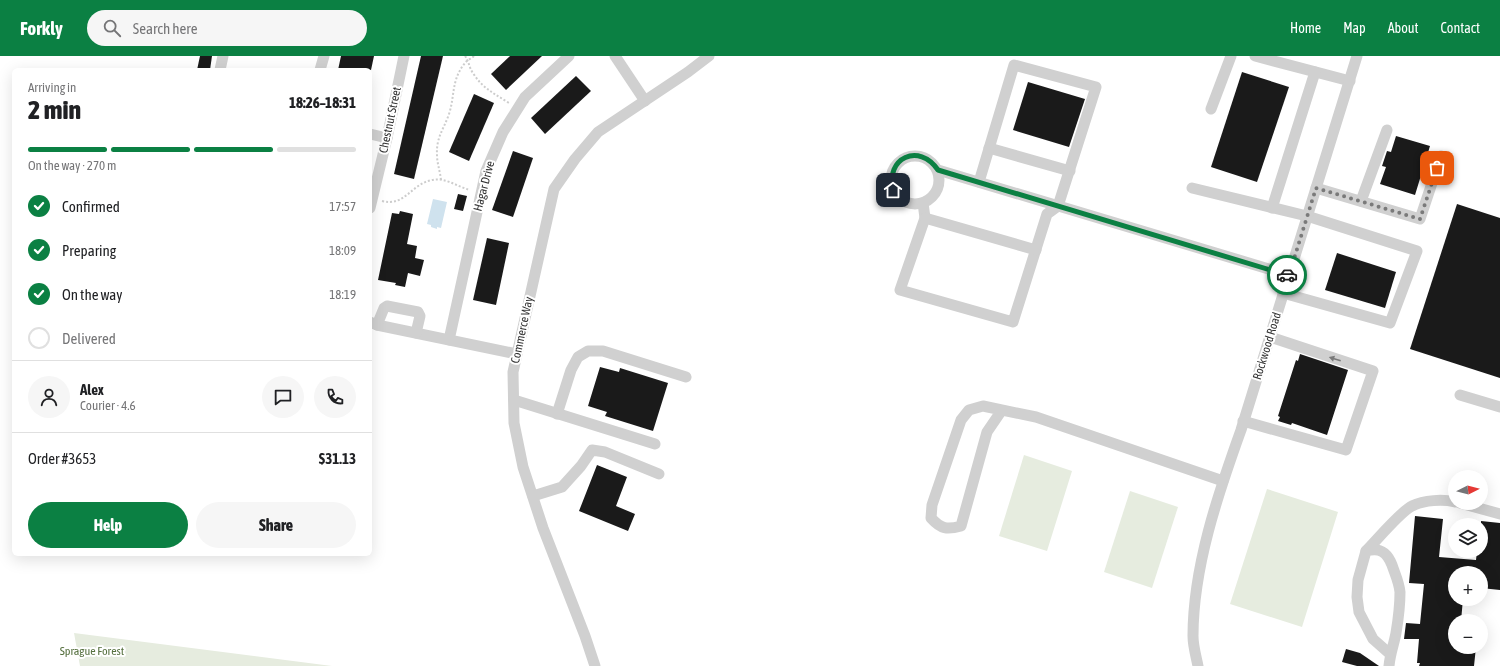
<!DOCTYPE html>
<meta charset="utf-8">
<style>
body{margin:0;font-family:"Asap Condensed",sans-serif;background:#f6f6f6;color:#202124;height:100vh;display:flex;flex-direction:column;font-size:15px;white-space:nowrap}
*{box-sizing:border-box;margin:0}
p{font-size:13px;color:#757577}
.icon{flex:none;width:22px;height:22px;fill:none;stroke:currentColor;stroke-width:2;stroke-linecap:round;stroke-linejoin:round}
.map{position:relative;flex:1;overflow:hidden}
.drawer{position:absolute;left:12px;top:12px;width:360px;height:488px;display:flex;flex-direction:column;background:#fff;border-radius:6px;box-shadow:0 4px 16px #0002}
.drawer>*{flex:none}
.needle{width:26px;rotate:84deg}
.controls{position:absolute;left:1448px;top:414px;display:grid;gap:8px}
.controls a{display:grid;place-items:center;width:40px;height:40px;border-radius:50%;background:#fff;box-shadow:0 4px 16px #0002;font-size:20px}
.pin{position:absolute;display:grid;place-items:center;width:34px;height:34px;color:#fff;margin:-17px;border-radius:8px;box-shadow:0 2px 6px #0006}
.courier{position:absolute;display:grid;place-items:center;width:40px;height:40px;margin:-20px;border:3px solid #0b8043;border-radius:50%;background:#fff;color:#222;box-shadow:0 1px 5px #0007}
.headline em{font-style:normal;font-weight:800}
.headline div{display:flex;flex-direction:column-reverse}
.headline{display:flex;align-items:center;justify-content:space-between;height:68px;padding:0 16px}
h1{font-size:26px;font-weight:800;line-height:30px}
.bar{display:grid;grid-template-columns:repeat(4,1fr);gap:6px 4px;align-content:center;height:48px;padding:0 16px}
.bar i{height:5px;border-radius:3px;background:#e0e0e0}
.bar .current{background:#0b8043}
.bar p{grid-column:span 4}
.line{display:flex;align-items:center;gap:10px;padding:0 16px;border-top:1px solid #e0e0e0}
.line div{flex:1}
.round{display:grid;place-items:center;flex:none;width:42px;height:42px;border-radius:21px;background:#f6f6f6}
ol{padding:0 16px;list-style:none}
li{display:flex;align-items:center;gap:12px;height:44px}
li p{margin-inline-start:auto}
li .icon{padding:4px;border-radius:50%;background:#0b8043;color:#fff;stroke-width:4}
li:last-child{color:#757577}
li i{width:22px;height:22px;border:2px solid #e0e0e0;border-radius:50%}
.primary-button{display:flex;gap:8px;margin-top:auto;padding:8px 16px}
.primary-button a{flex:1;height:46px;border-radius:24px;background:#0b8043;color:#fff;font-size:16px;font-weight:800;line-height:46px;text-align:center}
.primary-button a+a{background:#f6f6f6;color:#202124}
header{display:flex;align-items:center;gap:24px;box-sizing:border-box;height:56px;padding:0 20px;background:#0b8043;color:#fff}
header strong{font-size:19px}
nav{display:flex;gap:22px;margin-inline-start:auto;font-size:14px}
.search{width:280px;height:36px;background:#f6f6f6;display:flex;align-items:center;gap:10px;box-sizing:border-box;padding:0 14px;border-radius:22px;color:#757577;font-size:15px}
.map>svg:first-child{display:block}
.green{fill:#e6ecdf}
.water{fill:#cfe2ee}
.building{fill:#1a1a1a}
.lines{fill:none;stroke-linecap:round;stroke-linejoin:round}
.path{stroke:#cdcdcd;stroke-width:2;stroke-dasharray:2 2;stroke-linecap:butt}
.minor{stroke:#d0d0d0;stroke-width:11}
.oneway{fill:#7a7a7a}
.done{stroke:#7a7a7a;stroke-width:4;stroke-dasharray:0 7.2}
.route{stroke:#0b8043;stroke-width:5}
.labels{text-anchor:middle;stroke-width:4;stroke-linejoin:round;paint-order:stroke}
.street-label{font-size:12px;fill:#333;stroke:#fff}
.park-label{font-size:12px;fill:#56703f;stroke:#fff}
</style>
<header>
<strong>Forkly</strong>
<div class="search"><svg class="icon" aria-label="search" viewBox="0 0 24 24"><circle cx="10" cy="10" r="6"/><path d="M15 15l6 6"/></svg>Search here</div>
<nav><a>Home</a><a>Map</a><a>About</a><a>Contact</a></nav>
</header>
<div class="map">
<svg width="1500" height="610" viewBox="0 0 1500 610">
<rect width="100%" height="100%" fill="#fff"/>
<!-- green -->
<g class="green">
<path d="M1024,399l48,16 -25,80 -48,-15z"/>
<path d="M1267,433l71,23 -36,115 -72,-23z"/>
<path d="M1130,435l48,16 -26,81 -48,-16z"/>
<path d="M74,577l258,33h-252z"/>
</g>
<!-- water -->
<path class="water" d="M433,143l14,3 -6,26 -4,-1v2l-6,-2v-2l-4,-1z"/>
<!-- building -->
<g class="building">
<path d="M200,0h12l-2,14h-13z"/>
<path d="M341,0h33l-3,14h-33z"/>
<path d="M421,0h22l-29,123 -20,-5z"/>
<path d="M510,0h32l-36,34 -15,-16z"/>
<path d="M1242,16l47,15 -32,95 -46,-15z"/>
<path d="M576,20l15,15 -46,43 -14,-16z"/>
<path d="M1028,26l57,17 -16,48 -56,-17z"/>
<path d="M474,38l20,9 -25,58 -20,-9z"/>
<path d="M1396,80l34,10 -15,49 -35,-11 6,-17 -4,-1 5,-15 4,1z"/>
<path d="M513,95l20,7 -20,59 -21,-7z"/>
<path d="M458,138l9,2 -4,15 -9,-2z"/>
<path d="M1457,148l43,14v160l-90,-29z"/>
<path d="M400,155l13,3 -6,30 10,2 -2,12 9,2 -4,16 -12,-3 -3,14 -10,-2 1,-2 -18,-3 14,-67 7,1z"/>
<path d="M487,182l22,5 -13,62 -23,-5z"/>
<path d="M1337,197l59,19 -11,36 -60,-18z"/>
<path d="M1300,298l48,16 -21,65 -35,-12 -1,2 -13,-4 2,-4 -2,-1 18,-56 2,1z"/>
<path d="M600,311l19,5 1,-4 48,15 -15,48 -48,-15 2,-4 -19,-6z"/>
<path d="M597,409l30,12 -11,29 19,8 -7,17 -49,-20z"/>
<path d="M1415,460l28,3 -4,38 37,3 1,-9h4v-30l19,2v67l-19,-2v-15h-26v26h8l-2,22h-6v26h21l-2,19h-55l1,-3h-3l2,-24h-15l2,-16 14,1 4,-40 -15,-1z"/>
<path d="M1346,593l14,4 19,13h-22l-15,-4z"/>
</g>
<g class="lines">
<!-- path -->
<g class="path">
<path d="M465,0c4,5 4,12 8,17 9,15 22,21 36,30"/>
<path d="M441,124c-1,-9 -4,-17 -4,-25 -1,-18 7,-26 12,-41 6,-18 2,-34 16,-51 2,-3 6,-4 9,-7"/>
<path d="M382,145c23,6 29,-17 50,-21 13,-3 26,7 38,10"/>
</g>
<!-- minor -->
<g class="minor">
<path d="M615,0l30,45"/>
<path d="M1255,0l95,25"/>
<path d="M220,14l3,-14"/>
<path d="M320,14l4,-14"/>
<path d="M1211,53l20,-53"/>
<path d="M370,78l17,4"/>
<path d="M989,92l81,23"/>
<circle cx="915" cy="124" r="24"/>
<path d="M938,114l351,105"/>
<path d="M1192,132l115,28 110,35 -27,72 -107,-30"/>
<path d="M1316,132l104,31 21,-63"/>
<path d="M1361,145l26,-71"/>
<path d="M923,147l2,15 -25,72 113,32 34,-108 11,-8 38,-119 -82,-22 -35,117"/>
<path d="M370,152l17,-70 17,-82"/>
<path d="M1272,152l43,-136"/>
<path d="M925,162l111,32"/>
<path d="M370,266l7,3 140,29"/>
<path d="M377,269l7,-17 3,-2 31,6 2,4 -4,17"/>
<path d="M449,284l37,-169 17,-39 22,-35 44,-41"/>
<path d="M1460,339l40,12"/>
<path d="M514,344l141,44"/>
<path d="M1002,354l-15,22 -26,94c-14,4 -20,3 -30,-8l1,-13 29,-85 8,-10 14,-4 53,11 187,64"/>
<path d="M557,358l14,-44 7,-13 10,-6h15l83,26"/>
<path d="M1243,365l103,29 27,-79 -103,-34"/>
<path d="M533,440l29,-9 19,-21 11,-16 13,2 54,22"/>
<path d="M1460,447l40,11"/>
<path d="M1366,495c10,-10 35,-40 46,-45 12,-6 31,-7 43,-4"/>
<path d="M595,610l-10,-30 -42,-108 -20,-61 -9,-44 -1,-51 41,-183 21,-30 23,-27 90,-60 21,-16"/>
<path d="M1198,610c-2,-10 -5,-20 -5,-30 0,-69 25,-142 48,-206l116,-374"/>
<path d="M1389,610c1,-12 5,-22 7,-33 2,-12 4,-30 4,-41 -1,-10 -5,-18 -8,-27 -5,-13 -12,-18 -26,-14l-8,29 -1,17 2,15 14,27 17,15"/>
</g>
</g>
<!-- one-way arrows -->
<defs><path id="oneway-solid" d="M-6-.8H1V-3.2L6.5 0L1 3.2V.8H-6Z"/></defs>
<use class="oneway" href="#oneway-solid" transform="translate(1335 303) rotate(-162)"/>
<g class="lines">
<!-- done -->
<path class="done" d="M1287,219h2l27,-87 104,31 17,-51"/>
<!-- route -->
<path class="route" d="M893,134c-8,-32 26,-48 45,-20l349,105"/>
</g>
<g class="labels">
<!-- street labels -->
<g class="street-label">
<text transform="translate(390 64) rotate(-78)" y="4">Chestnut Street</text>
<text transform="translate(484 130) rotate(-75)" y="4">Hagar Drive</text>
<text transform="translate(522 274) rotate(-78)" y="4">Commerce Way</text>
<text transform="translate(1267 290) rotate(-73)" y="4">Rockwood Road</text>
</g>
<!-- park labels -->
<g class="park-label">
<text x="92" y="599">Sprague Forest</text>
</g>
</g>
</svg>
<div class="controls">
<a><svg class="needle" viewBox="-14 -14 28 28"><path d="M0-13l5 13h-10z" fill="#e53935"/><path d="M0 13l5-13h-10z" fill="#757577"/></svg></a>
<a><svg class="icon" aria-label="layers" viewBox="0 0 24 24"><path d="M12 4l9 5-9 5-9-5zM3 14l9 5 9-5"/></svg></a>
<a>+</a>
<a>−</a>
</div>
<div class="pin" style="left:1437px;top:112px;background:#ea580c"><svg class="icon" aria-label="bag" viewBox="0 0 24 24"><path d="M5 8h14l-1 12H6zM9 8a3 3 0 0 1 6 0"/></svg></div>
<div class="pin" style="left:893px;top:134px;background:#1f2937"><svg class="icon" aria-label="home" viewBox="0 0 24 24"><path d="M3 11l9-7 9 7M6 9v11h12V9"/></svg></div>
<div class="courier" style="left:1287px;top:219px"><svg class="icon" aria-label="car" viewBox="0 0 24 24"><path d="M5 17H2v-5l4-1 3-4h7l3 4 3 1v5h-3M9 17h6M6 11h13"/><circle cx="7" cy="17" r="2"/><circle cx="17" cy="17" r="2"/></svg></div>
<section class="drawer">
<div class="headline"><div><h1>2 min</h1><p>Arriving in</p></div><em>18:26–18:31</em></div>
<div class="bar"><i class="current"></i><i class="current"></i><i class="current"></i><i></i><p>On the way · 270 m</p></div>
<ol>
<li><svg class="icon" aria-label="check" viewBox="0 0 24 24"><path d="M5 12l5 5 9-10"/></svg>Confirmed<p>17:57</p></li>
<li><svg class="icon" aria-label="check" viewBox="0 0 24 24"><path d="M5 12l5 5 9-10"/></svg>Preparing<p>18:09</p></li>
<li><svg class="icon" aria-label="check" viewBox="0 0 24 24"><path d="M5 12l5 5 9-10"/></svg>On the way<p>18:19</p></li>
<li><i></i>Delivered</li>
</ol>
<div class="line" style="height:72px"><a class="round"><svg class="icon" aria-label="person" viewBox="0 0 24 24"><circle cx="12" cy="8" r="4"/><path d="M4 21q1-7 8-7t8 7"/></svg></a><div><b>Alex</b><p>Courier · 4.6</p></div><a class="round"><svg class="icon" aria-label="chat" viewBox="0 0 24 24"><path d="M4 5h16v11H9l-5 4z"/></svg></a><a class="round"><svg class="icon" aria-label="phone" viewBox="0 0 24 24"><path d="M5 4h4l2 5-3 2q2 4 5 5l2-3 5 2v4C11 20 4 13 5 4z"/></svg></a></div>
<div class="line" style="height:52px"><div>Order #3653</div><b>$31.13</b></div>
<div class="primary-button"><a>Help</a><a>Share</a></div>
</section>
</div>
